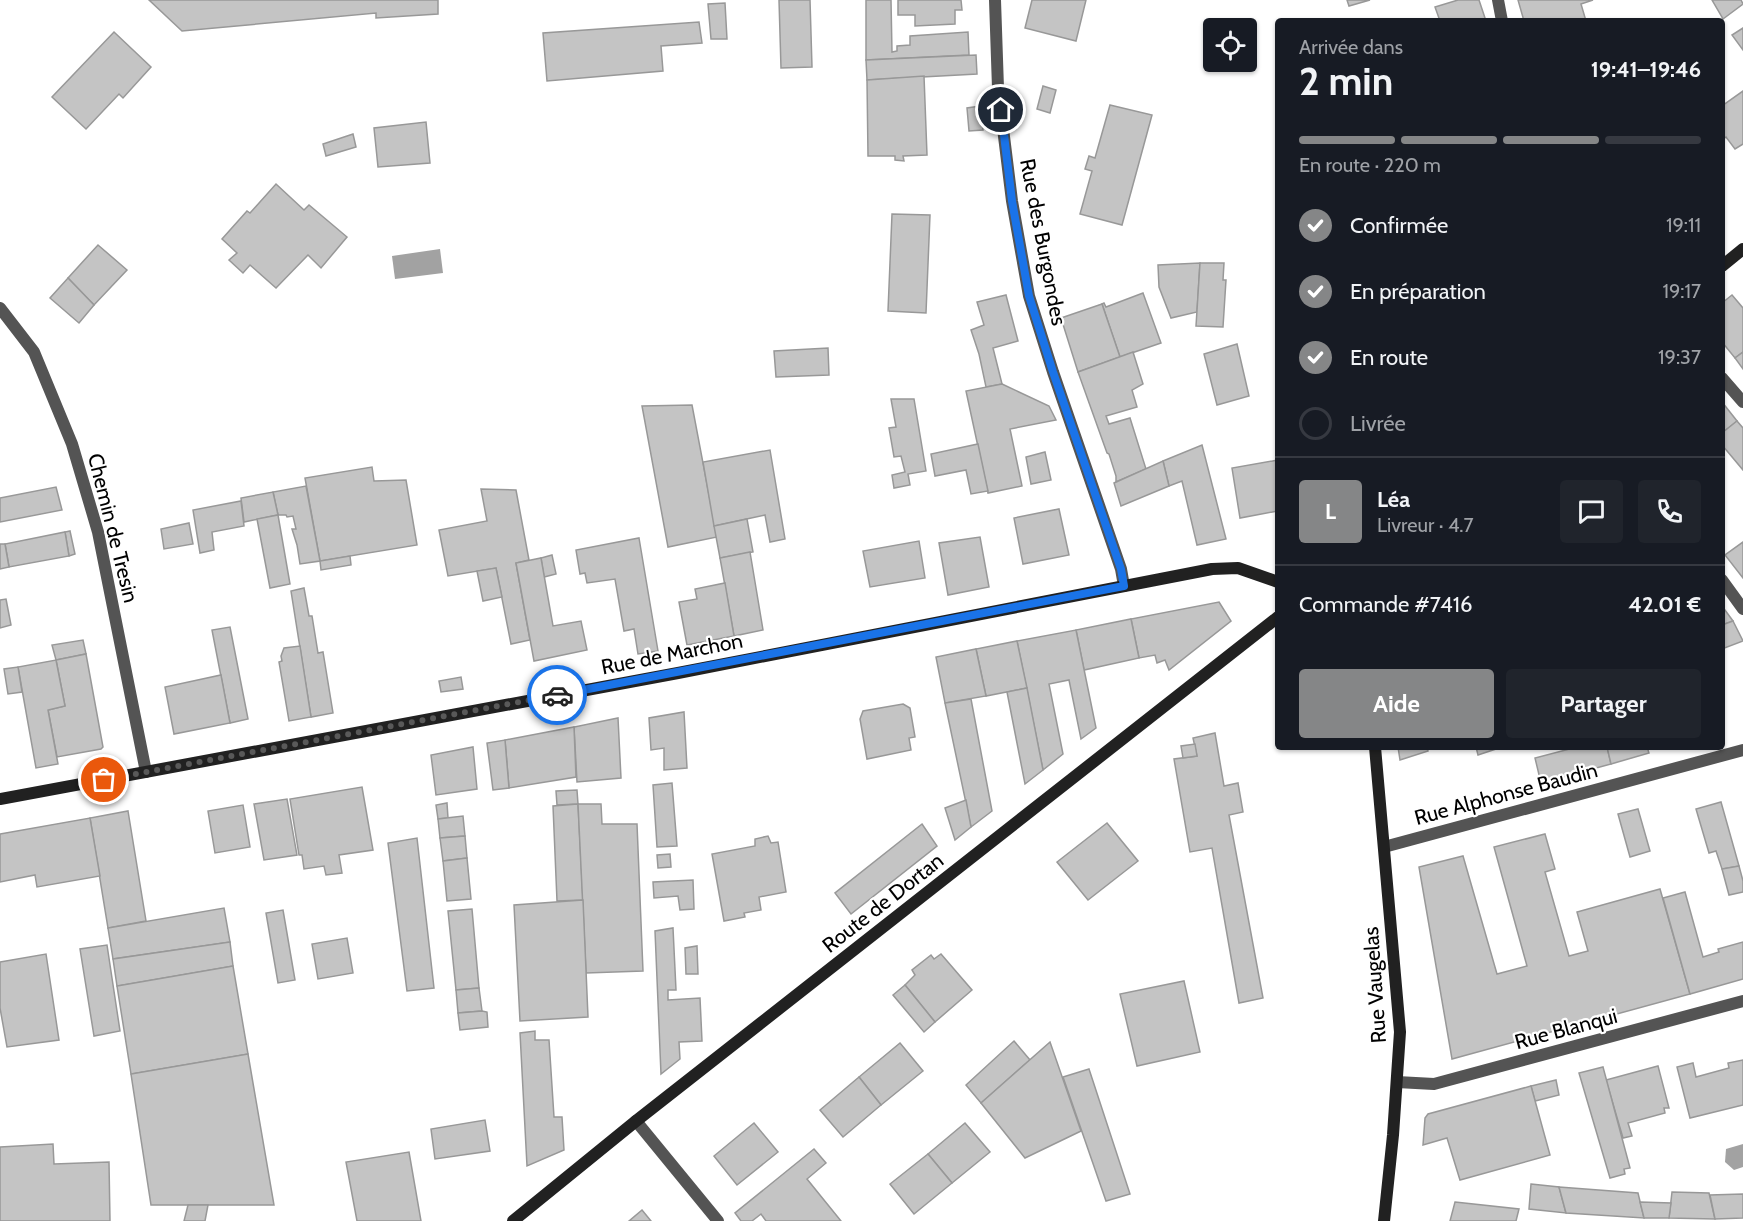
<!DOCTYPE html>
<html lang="fr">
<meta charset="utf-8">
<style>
body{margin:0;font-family:Cabin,sans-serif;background:#20242c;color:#f1f3f6;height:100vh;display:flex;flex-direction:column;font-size:22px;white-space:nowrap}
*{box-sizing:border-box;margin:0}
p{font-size:20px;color:#9ea1a6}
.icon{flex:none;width:33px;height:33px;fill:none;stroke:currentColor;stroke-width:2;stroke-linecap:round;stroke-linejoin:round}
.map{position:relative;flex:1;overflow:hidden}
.side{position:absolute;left:1275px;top:18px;width:450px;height:732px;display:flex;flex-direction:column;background:#171b24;border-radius:6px;box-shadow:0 2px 4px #0004}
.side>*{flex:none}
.controls{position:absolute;left:1203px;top:18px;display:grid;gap:12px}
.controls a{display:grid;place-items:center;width:54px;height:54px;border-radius:6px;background:#171b24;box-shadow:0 2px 4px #0004;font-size:30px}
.pin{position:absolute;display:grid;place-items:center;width:51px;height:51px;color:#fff;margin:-26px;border:3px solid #fff;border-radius:50%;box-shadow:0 2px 6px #0007}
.courier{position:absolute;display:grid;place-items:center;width:60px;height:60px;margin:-30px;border:4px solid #1a73e8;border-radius:50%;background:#fff;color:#222;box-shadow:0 2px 8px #0007}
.overview em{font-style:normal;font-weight:800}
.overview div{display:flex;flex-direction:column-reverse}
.overview{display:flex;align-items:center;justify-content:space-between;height:102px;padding:0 24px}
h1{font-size:39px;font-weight:800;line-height:45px}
.bar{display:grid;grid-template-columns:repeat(4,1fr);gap:9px 6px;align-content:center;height:72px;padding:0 24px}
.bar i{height:8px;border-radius:4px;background:#363941}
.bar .current{background:#858687}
.bar p{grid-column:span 4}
.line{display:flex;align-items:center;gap:15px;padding:0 24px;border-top:2px solid #363941}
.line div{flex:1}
.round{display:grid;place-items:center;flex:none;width:63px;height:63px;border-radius:6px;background:#20242c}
ol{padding:0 24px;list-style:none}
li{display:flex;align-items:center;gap:18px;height:66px}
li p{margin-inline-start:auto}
li .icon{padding:6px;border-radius:50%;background:#858687;color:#fff;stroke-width:4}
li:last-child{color:#9ea1a6}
li i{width:33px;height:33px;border:3px solid #363941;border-radius:50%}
.button{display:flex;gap:12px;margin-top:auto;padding:12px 24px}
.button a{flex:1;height:69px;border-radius:6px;background:#858687;color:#fff;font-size:24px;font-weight:800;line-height:69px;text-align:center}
.button a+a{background:#20242c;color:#f1f3f6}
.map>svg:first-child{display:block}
.water{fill:#a2a2a2}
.building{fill:#c4c4c4;stroke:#989898;stroke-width:1.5}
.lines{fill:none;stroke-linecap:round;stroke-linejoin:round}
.minor{stroke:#545454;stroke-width:12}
.secondary{stroke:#212121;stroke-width:12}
.done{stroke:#595959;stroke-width:6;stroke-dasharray:0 10.8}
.route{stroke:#1a73e8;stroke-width:8}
.labels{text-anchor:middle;stroke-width:4.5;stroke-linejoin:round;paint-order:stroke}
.street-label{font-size:21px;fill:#000;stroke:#fff}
</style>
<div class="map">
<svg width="1743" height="1221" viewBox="0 0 1743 1221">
<rect width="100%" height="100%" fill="#fff"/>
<!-- water -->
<g class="water">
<path d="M440,249l3,24 -48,6 -3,-23z"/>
<path d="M1743,1144v23l-9,3 -9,-8 1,-13z"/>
</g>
<!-- building -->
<g class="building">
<path d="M149,0h289v14l-62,4v-5l-194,18z"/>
<path d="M779,0h31l2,67 -31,1z"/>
<path d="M866,0h25l1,52 5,-1v-5l13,-1v-9l58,-4 1,23 -103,5z"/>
<path d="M898,0h63l1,10h-7v14l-40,2v-11h-17z"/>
<path d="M1032,0h54l-10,41 -51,-13z"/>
<path d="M1347,0h23l-21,6z"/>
<path d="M1458,0h21l7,21h-46l-5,-14z"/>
<path d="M1518,0h75l-12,4 5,17h-62z"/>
<path d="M1712,0h29l2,4 -20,15z"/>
<path d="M725,3l2,36h-16l-3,-35z"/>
<path d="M699,22l3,21 -41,3 2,25 -116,10 -4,-48z"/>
<path d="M1743,28v22l-11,-15z"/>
<path d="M114,32l37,35 -28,31 -4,-4 -33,35 -34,-32z"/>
<path d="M976,55l1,19 -110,6 -1,-20z"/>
<path d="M924,76l3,79 -24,1 1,5 -9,-1v-4h-27l-1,-76z"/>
<path d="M1043,86l13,4 -6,23 -13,-4z"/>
<path d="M1743,91v53l-8,5 -9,-12 -4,3v-34z"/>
<path d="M1110,105l42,10 -30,110 -42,-11 12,-43 -7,-2 4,-13 6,2z"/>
<path d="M980,106l3,24 -14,1 -2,-23z"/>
<path d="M426,122l4,41 -52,4 -4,-39z"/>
<path d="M353,134l3,13 -30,9 -3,-12z"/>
<path d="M276,184l28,26 5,-5 38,32 -26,31 -13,-13 -32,33 -26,-23 -7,8 -14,-13 8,-7 -15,-14 25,-28 3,2z"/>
<path d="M892,214l38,1 -4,98 -38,-2z"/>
<path d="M98,245l29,25 -33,35 -26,-27z"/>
<path d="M1200,263l-3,49 -26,6 -12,-31 -1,-22z"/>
<path d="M1200,263h24l-1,17h3l-3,47 -27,-1z"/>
<path d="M68,278l26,27 -15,18 -29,-25z"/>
<path d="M1143,293l18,50 -41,14 -18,-53 2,-1 2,4z"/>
<path d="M1006,295l12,46 -25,7 9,36 -16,3 -7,-33 -8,-24 13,-5 -7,-23z"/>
<path d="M1732,295l11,13v44l-8,6 -13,-16v-39z"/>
<path d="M1102,304l18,53 -42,15 -17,-54z"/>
<path d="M1237,344l12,52 -32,9 -13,-51z"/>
<path d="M828,348l1,27 -53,2 -2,-26z"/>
<path d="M1133,352l10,32 -11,6 5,17 -31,9 3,8 21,-6 16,51 -30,13v-6l-7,-22 -2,-1 -29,-81z"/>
<path d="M1743,352v17l-8,-11z"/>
<path d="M1002,384l47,22 7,14 -46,9 12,57 -34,7 -22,-102z"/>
<path d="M891,399h23l12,72 -18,3 2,11 -16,3 -2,-13 13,-3 -4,-16 -7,1 -5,-29 7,-1z"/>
<path d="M1722,402l15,19 -15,12z"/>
<path d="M692,405l25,132 -49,10 -26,-141z"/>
<path d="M1737,421l6,7v42l-21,-25v-12z"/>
<path d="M978,444l10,47 -17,3 -5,-24 -31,6 -4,-22z"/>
<path d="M1202,445l24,94 -29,6 -15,-64 -13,5 -6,-25z"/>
<path d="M770,450l15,89 -15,3 -5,-27 -51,11 -11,-64z"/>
<path d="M1045,452l6,28 -20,4 -5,-27z"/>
<path d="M1278,460v51l-38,7 -8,-50z"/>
<path d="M1163,461l6,25 -48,20 -7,-23z"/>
<path d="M372,467l2,14 32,-1 11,65 -97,16 -15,-83z"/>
<path d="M306,486l14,75 -20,3 -3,-19 -5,-16h4l-3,-13 -6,1 -1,-2h-8l-5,-23z"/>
<path d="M56,487l6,23 -62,12v-24z"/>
<path d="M481,489l35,1 13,70 -13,3 14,77 -19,4 -15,-76 -48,8 -9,-46 48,-9z"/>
<path d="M273,492l5,23 -34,7 -3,-24z"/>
<path d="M241,501l3,25 -32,6 2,18 -14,3 -7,-43z"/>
<path d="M1059,509l10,46 -46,9 -9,-46z"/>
<path d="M278,515l12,69 -20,4 -13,-69z"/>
<path d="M747,519l6,33 -33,6 -6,-32z"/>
<path d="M189,523l4,21 -29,5 -3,-20z"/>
<path d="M70,531l5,23 -6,2 -4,-24z"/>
<path d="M65,532l4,24 -60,11 -4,-23z"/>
<path d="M980,537l9,50 -41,8 -9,-52z"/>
<path d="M639,538l19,113 -20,3 -4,-25 -10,2 -9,-52 -28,4 -2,-10 -5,1 -4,-24z"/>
<path d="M919,541l6,37 -55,9 -7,-36z"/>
<path d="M1743,542v36l-18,-23z"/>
<path d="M0,544h5l4,23 -9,2z"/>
<path d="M750,552l13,78 -29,6 -14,-78z"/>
<path d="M552,555l4,19 -12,3 -3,-19z"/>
<path d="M350,556l1,9 -30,5 -1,-9z"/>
<path d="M541,558l12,68 28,-5 6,29 -53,11 -18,-98z"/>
<path d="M496,568l6,29 -19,4 -6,-30z"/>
<path d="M725,583l9,53 -47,9 -8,-43 18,-3 -2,-10z"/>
<path d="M304,588l5,28h3l6,37 5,-1 10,61 -22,4 -20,-126z"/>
<path d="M6,599l5,26 -11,3v-28z"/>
<path d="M1219,602l12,19 -62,49 -4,-10 -8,3 -2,-8 -16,3 -8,-39z"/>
<path d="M1722,606l11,15 -11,4z"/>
<path d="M1131,619l8,39 -55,12 -8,-40z"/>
<path d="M1733,621l10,20 -21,8v-24z"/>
<path d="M230,627l18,92 -18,4 -18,-93z"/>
<path d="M1076,630l20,98 -15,11 -12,-59 -20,4 14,70 -20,16 -26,-129z"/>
<path d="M83,640l3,14 -30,6 -4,-15z"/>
<path d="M1017,641l10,47 -41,8 -10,-47z"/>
<path d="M300,646l11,71 -22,4 -10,-59 3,-1 -1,-5 3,-8z"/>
<path d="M976,649l10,47 -41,7 -9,-46z"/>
<path d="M86,654l17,93 -2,2 -44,8 -9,-47 17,-4 -9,-46z"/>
<path d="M56,660l9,46 -17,4 10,54 -22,4 -18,-101z"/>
<path d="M18,667l4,25 -14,2 -4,-25z"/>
<path d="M221,675l9,48 -56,11 -9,-47z"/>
<path d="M461,677l2,12 -22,3 -2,-11z"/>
<path d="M1027,688l16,82 -18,14 -18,-92z"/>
<path d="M971,699l21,112 -21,16 -26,-124z"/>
<path d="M903,704l7,4 5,29 -6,1 2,12 -44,9 -7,-40 3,-8z"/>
<path d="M684,712l3,56 -23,2v-22l-13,2 -2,-32z"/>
<path d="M618,718l3,60 -44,4 -3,-55z"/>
<path d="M574,727l2,50 -67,11 -4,-48z"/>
<path d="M1215,733l9,53 14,-3 5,29 -14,3 34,183 -24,5 -27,-155 -22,4 -16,-93 23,-3 -4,-18z"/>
<path d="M505,740l4,48 -16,2 -6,-47z"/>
<path d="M1195,744l2,12 -14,2 -2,-12z"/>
<path d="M473,747l4,42 -41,6 -5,-40z"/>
<path d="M1398,747h29l1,4 -28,9z"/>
<path d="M1476,747h26l-24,8z"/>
<path d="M1577,747h30l4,17 -70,19 -6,-25z"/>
<path d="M1607,747h40l2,6 -38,11z"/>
<path d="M672,783l5,63 -20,1 -4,-62z"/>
<path d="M362,787l11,63 -34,5 3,18 -16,2 -2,-9 -20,3 -2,-14h-3l-9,-56z"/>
<path d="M577,790l1,14 -21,1 -1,-14z"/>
<path d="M287,799l10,56 -33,5 -10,-56z"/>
<path d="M966,800l5,27 -16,13 -10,-32z"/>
<path d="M1721,802l18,64 -17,3 -6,-18 -7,2 -13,-44z"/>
<path d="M447,803l1,15 -10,1 -2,-14z"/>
<path d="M578,804l5,96 -26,1 -4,-95z"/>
<path d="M578,804h23l1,20h35l6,147 -57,2z"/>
<path d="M243,805l7,42 -35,6 -7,-42z"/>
<path d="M1638,809l12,42 -20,6 -12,-43z"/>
<path d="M128,811l18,110 -38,7 -18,-110z"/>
<path d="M463,816l2,20 -25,2 -2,-19z"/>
<path d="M90,818l10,58 -63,11 -2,-12 -35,7v-48z"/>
<path d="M1107,823l31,38 -50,39 -31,-38z"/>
<path d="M922,824l15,22 -86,68 -16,-21z"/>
<path d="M1545,834l10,35 -10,3 24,84 19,-5 -11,-39 83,-23 30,105 -238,65 -33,-192 44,-11 34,118 30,-8 -33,-119z"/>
<path d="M465,836l2,22 -24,3 -3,-23z"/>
<path d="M768,836l3,7 7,-1 8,50 -27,5 2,13 -17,3 1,4 -21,4 -12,-67 43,-8v-7z"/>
<path d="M417,838l17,150 -27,3 -19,-148z"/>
<path d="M670,854l1,13 -13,1 -1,-13z"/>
<path d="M467,858l4,41 -24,2 -4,-40z"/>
<path d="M1739,866l4,15v11l-14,3 -7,-26z"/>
<path d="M693,880l1,29 -14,1 -2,-14 -24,2 -1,-16z"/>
<path d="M1685,892l18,65 16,-5 -1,-3 25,-7v37l-53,15 -27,-96z"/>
<path d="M583,900l5,117 -68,4 -6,-116z"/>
<path d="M224,908l6,34 -117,17 -5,-31z"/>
<path d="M472,909l7,79 -23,2 -8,-79z"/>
<path d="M283,910l12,70 -17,3 -12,-70z"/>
<path d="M673,928l3,62h-8v10l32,-2 2,43 -23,1 1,17 -19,15 -6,-143z"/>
<path d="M347,938l6,35 -35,6 -6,-35z"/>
<path d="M230,942l3,24 -116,20 -4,-27z"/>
<path d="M107,945l13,86 -26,5 -14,-87z"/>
<path d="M697,946l1,28h-12l-1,-26z"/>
<path d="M46,954l13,86 -52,7 -7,-39v-46z"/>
<path d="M941,954l31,36 -37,32 -30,-37 10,-10 -3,-5 19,-15 3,4z"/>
<path d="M233,966l15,88 -117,20 -14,-88z"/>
<path d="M1184,981l16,71 -63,14 -17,-72z"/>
<path d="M905,985l30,37 -11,10 -31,-37z"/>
<path d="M479,988l3,23 -24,2 -2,-23z"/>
<path d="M482,1011l5,1 1,15 -28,3 -2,-17z"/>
<path d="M535,1031v9h14l5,77h8l2,33 -37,16 -7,-133z"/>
<path d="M1014,1041l16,19 -49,43 -15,-18z"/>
<path d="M1050,1042l31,89 -56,27 -44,-55z"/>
<path d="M900,1043l23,28 -42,34 -22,-28z"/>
<path d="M248,1054l26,151h-123l-20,-131z"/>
<path d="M1743,1060v45l-53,13 -13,-51 16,-4 3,14 33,-9 -1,-5z"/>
<path d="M1658,1066l11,42h-5l1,5 -37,10 4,13 -9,2 -17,-58z"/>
<path d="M1603,1067l27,101 -6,1 1,5 -15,4 -31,-105z"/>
<path d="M1089,1069l41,125 -24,7 -43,-124z"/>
<path d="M859,1077l22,28 -38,32 -23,-27z"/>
<path d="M1556,1080l3,15 -24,6 -4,-15z"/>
<path d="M1531,1086l19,69 -90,25 -13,-42 -24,7 2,-27 3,-4z"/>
<path d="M485,1120l5,31 -55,8 -4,-30z"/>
<path d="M754,1123l24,29 -41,33 -23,-29z"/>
<path d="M965,1123l25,29 -38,31 -24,-29z"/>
<path d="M53,1144l1,20 55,-2 1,59h-110v-74z"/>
<path d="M814,1149l12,14 -19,16 34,42h-75l-5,-7 -9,7h-11l-6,-8z"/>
<path d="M409,1152l12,69h-64l-11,-59z"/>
<path d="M928,1154l24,29 -38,31 -24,-30z"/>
<path d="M1531,1184l28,3 7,26 -37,-4z"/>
<path d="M1559,1187l79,6 6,25 -78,-5z"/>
<path d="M1672,1192l37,1 6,26 -46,-1z"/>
<path d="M1743,1194v24l-28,1 -5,-24z"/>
<path d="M1455,1202l64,7 -3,12h-66z"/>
<path d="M1640,1202l31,1 -2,15h-25z"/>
<path d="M188,1205h20l-3,16h-21z"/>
<path d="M642,1210l9,11h-22z"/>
</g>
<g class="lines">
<!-- minor -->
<g class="minor">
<path d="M995,0l3,88 14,113 17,95 24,76 68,197 3,17"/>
<path d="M1498,0l4,21"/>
<path d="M0,308l34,44 38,92 26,88 48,240"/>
<path d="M1722,378l21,24"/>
<path d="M1722,580l21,29"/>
<path d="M1384,847l359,-97"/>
<path d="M1397,1082l37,2 309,-83"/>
<path d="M636,1121l82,100"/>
</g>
<!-- secondary -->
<g class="secondary">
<path d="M1722,266l21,-17"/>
<path d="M1375,747l25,285 -7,103 -9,86"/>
<path d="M0,799l678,-126 534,-104 26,-1 40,14"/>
<path d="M513,1221l123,-100 642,-504"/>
</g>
</g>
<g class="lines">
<!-- done -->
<path class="done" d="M104,780l453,-85"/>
<!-- route -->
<path class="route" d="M557,695l567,-109 -3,-17 -68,-197 -24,-76 -17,-95 -11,-91"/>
</g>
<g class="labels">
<!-- street labels -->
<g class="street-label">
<text transform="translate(1043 242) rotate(79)" y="7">Rue des Burgondes</text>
<text transform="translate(113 528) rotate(76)" y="7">Chemin de Tresin</text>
<text transform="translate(672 654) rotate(-11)" y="7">Rue de Marchon</text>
<text transform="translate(1506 794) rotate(-15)" y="7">Rue Alphonse Baudin</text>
<text transform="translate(883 903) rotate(-38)" y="7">Route de Dortan</text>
<text transform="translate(1375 985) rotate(-94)" y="7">Rue Vaugelas</text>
<text transform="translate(1566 1029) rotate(-15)" y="7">Rue Blanqui</text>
</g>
</g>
</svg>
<div class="controls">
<a><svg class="icon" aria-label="locate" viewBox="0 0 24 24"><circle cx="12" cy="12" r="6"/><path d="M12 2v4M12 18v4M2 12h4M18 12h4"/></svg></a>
</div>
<div class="pin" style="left:104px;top:780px;background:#ea580c"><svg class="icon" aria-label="bag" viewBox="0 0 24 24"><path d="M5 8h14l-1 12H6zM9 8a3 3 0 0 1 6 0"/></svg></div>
<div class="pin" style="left:1001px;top:110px;background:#1f2937"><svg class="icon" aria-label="home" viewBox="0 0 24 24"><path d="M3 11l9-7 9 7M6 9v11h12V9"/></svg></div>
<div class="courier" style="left:557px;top:695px"><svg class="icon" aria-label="car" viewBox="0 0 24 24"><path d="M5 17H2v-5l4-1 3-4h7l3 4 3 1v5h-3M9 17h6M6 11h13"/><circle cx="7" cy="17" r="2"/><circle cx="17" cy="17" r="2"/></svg></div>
<section class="side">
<div class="overview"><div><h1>2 min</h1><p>Arrivée dans</p></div><em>19:41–19:46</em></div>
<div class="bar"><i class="current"></i><i class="current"></i><i class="current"></i><i></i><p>En route · 220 m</p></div>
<ol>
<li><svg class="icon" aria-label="check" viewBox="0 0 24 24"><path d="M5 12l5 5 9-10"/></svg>Confirmée<p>19:11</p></li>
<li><svg class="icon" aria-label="check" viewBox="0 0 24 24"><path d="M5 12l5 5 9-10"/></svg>En préparation<p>19:17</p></li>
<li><svg class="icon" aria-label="check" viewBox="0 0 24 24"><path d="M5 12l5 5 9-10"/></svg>En route<p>19:37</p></li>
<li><i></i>Livrée</li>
</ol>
<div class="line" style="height:108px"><b class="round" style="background:#858687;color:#fff">L</b><div><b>Léa</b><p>Livreur · 4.7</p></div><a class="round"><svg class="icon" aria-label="chat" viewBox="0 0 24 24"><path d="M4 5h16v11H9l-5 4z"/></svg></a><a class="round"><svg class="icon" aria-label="phone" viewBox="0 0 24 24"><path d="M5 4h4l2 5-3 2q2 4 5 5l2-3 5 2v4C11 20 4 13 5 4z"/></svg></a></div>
<div class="line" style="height:78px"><div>Commande #7416</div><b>42.01 €</b></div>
<div class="button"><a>Aide</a><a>Partager</a></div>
</section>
</div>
